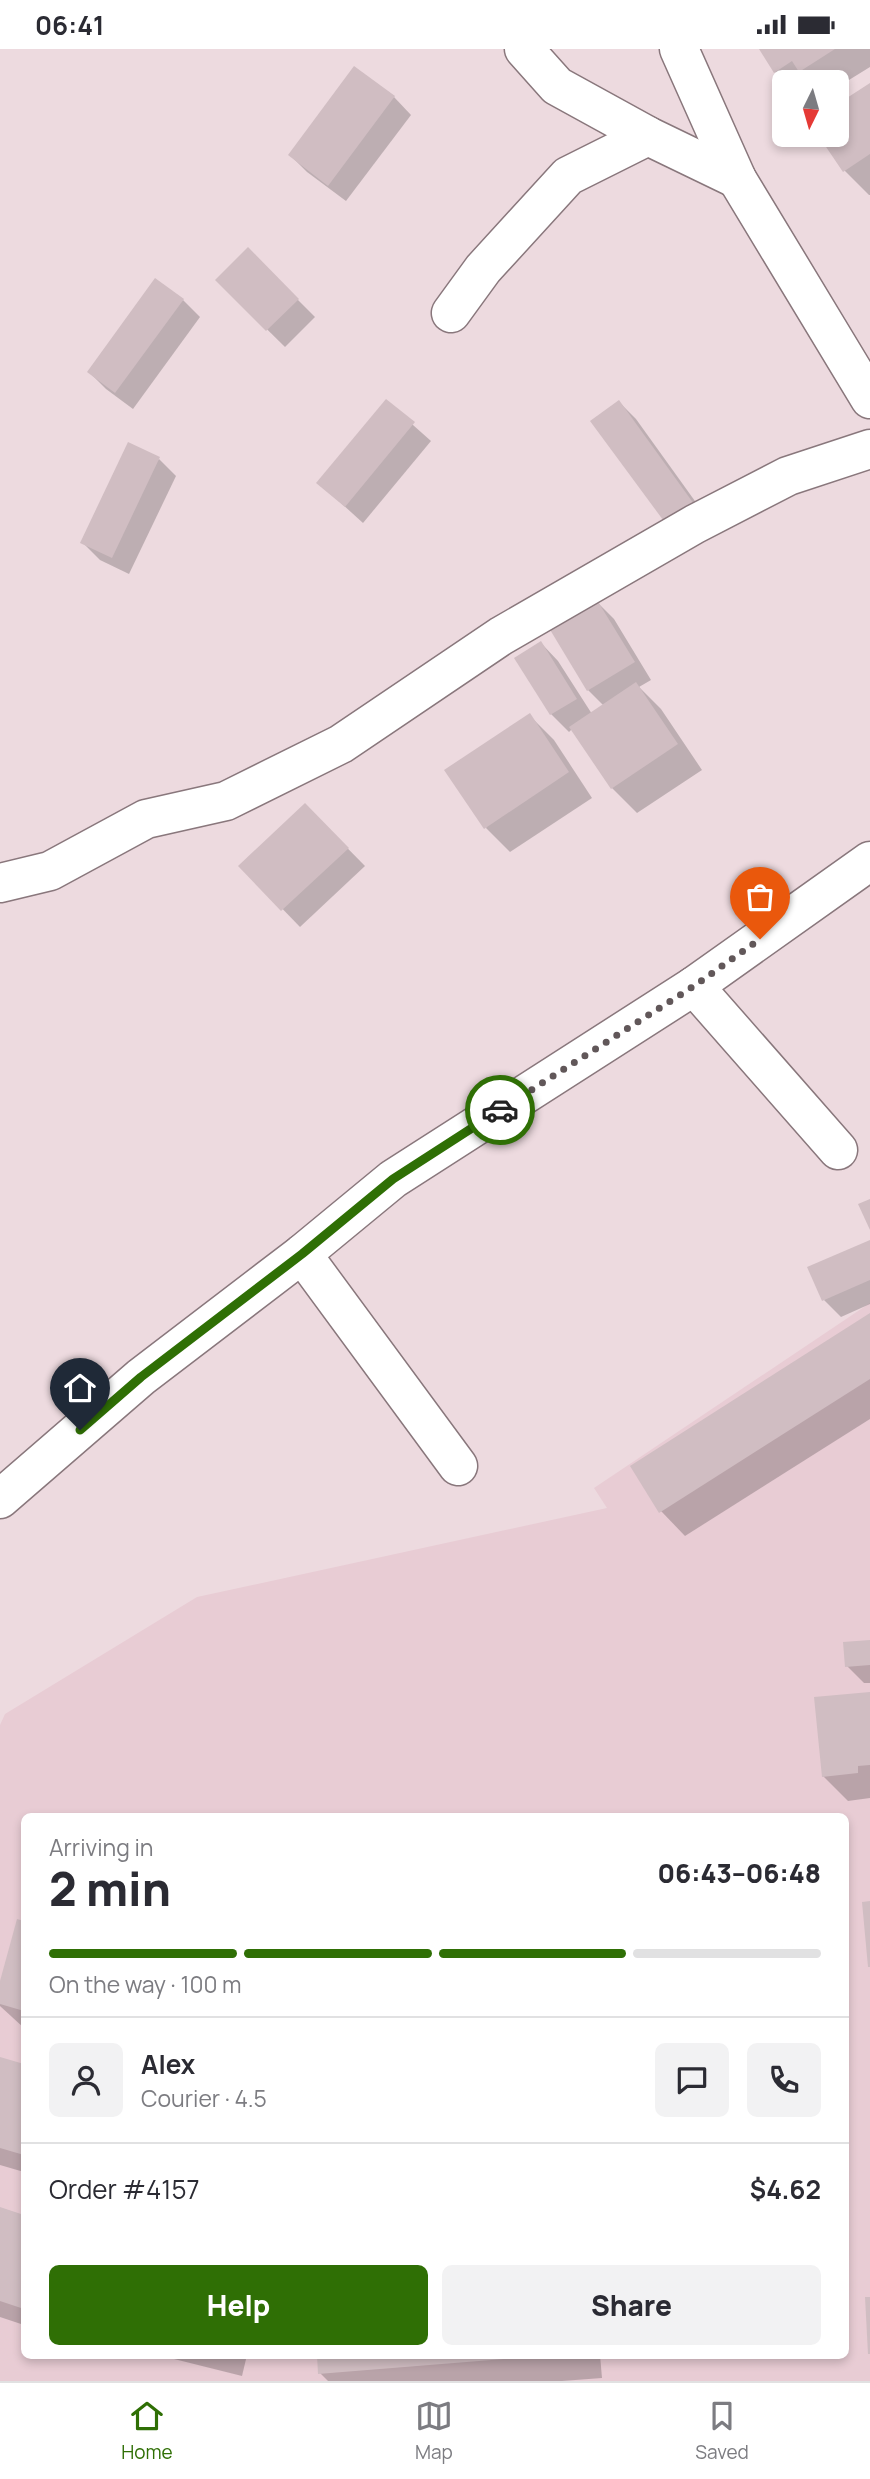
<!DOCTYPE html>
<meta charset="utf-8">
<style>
body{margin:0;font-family:Manrope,sans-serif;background:#f2f2f3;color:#2b2b33;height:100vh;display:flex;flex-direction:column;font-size:26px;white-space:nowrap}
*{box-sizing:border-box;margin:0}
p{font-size:23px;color:#7c7c81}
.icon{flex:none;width:38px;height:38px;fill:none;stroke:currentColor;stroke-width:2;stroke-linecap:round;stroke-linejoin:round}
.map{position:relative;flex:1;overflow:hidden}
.details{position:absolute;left:21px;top:1764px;width:828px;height:546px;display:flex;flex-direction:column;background:#fff;border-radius:10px;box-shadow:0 4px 10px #0003}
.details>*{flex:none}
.needle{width:46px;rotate:185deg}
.fabs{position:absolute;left:772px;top:21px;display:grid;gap:14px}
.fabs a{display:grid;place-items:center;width:77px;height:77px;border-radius:10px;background:#fff;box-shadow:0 4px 10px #0003;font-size:35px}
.pin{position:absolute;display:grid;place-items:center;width:60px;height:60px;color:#fff;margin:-72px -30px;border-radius:50% 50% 50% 0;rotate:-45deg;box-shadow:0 0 7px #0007}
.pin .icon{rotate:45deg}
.courier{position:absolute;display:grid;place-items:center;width:70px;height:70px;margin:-35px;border:5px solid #2f6f05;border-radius:50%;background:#fff;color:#222;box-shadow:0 2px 9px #0007}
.overview em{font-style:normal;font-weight:800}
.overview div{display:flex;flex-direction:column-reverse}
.overview{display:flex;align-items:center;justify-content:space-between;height:119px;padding:0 28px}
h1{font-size:46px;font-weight:800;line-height:52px}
.bar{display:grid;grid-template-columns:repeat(4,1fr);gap:10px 7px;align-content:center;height:84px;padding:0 28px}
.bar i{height:9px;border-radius:5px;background:#e1e1e2}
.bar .selected{background:#2f6f05}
.bar p{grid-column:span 4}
.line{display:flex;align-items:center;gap:18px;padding:0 28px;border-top:2px solid #e1e1e2}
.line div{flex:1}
.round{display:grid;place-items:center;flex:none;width:74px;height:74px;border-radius:10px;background:#f2f2f3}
.cta{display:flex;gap:14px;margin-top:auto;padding:14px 28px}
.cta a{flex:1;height:80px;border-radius:10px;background:#2f6f05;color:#fff;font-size:28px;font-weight:800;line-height:80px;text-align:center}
.cta a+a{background:#f2f2f3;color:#2b2b33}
.status{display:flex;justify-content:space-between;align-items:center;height:49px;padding:0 35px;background:#fff;direction:ltr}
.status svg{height:19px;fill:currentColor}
.dock{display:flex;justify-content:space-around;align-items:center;height:98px;border-top:2px solid #e1e1e2;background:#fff;font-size:19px;color:#7c7c81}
.dock a{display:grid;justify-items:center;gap:4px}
.dock .selected{color:#2f6f05}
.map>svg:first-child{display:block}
.built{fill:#e8ccd4;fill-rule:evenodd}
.shadow{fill:#0003}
.building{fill:#d0bdc2}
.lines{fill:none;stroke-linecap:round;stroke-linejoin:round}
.street-casing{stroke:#89777c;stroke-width:41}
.street{stroke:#fff;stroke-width:38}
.done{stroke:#615759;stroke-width:7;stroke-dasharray:0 12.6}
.route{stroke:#2f6f05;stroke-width:9}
</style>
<div class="status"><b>06:41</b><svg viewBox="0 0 49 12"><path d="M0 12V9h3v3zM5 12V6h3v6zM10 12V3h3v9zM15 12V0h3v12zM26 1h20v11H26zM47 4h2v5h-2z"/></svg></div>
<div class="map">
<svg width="870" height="2332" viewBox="0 0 870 2332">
<rect width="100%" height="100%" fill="#eddadf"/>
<!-- built -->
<path class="built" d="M870,1254v1078h-870v-656l5,-11 192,-117 410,-89 -13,-20zM24,1768h821v538h-821z"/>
<!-- shadow -->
<g class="shadow">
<path d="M761,0h109v18l-34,21v-6h-50l-11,-10z"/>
<path d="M870,36v110h-1l-24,-24 -24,-36h15z"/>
<path d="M394,48l17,18 -65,86 -39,-29 -17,-17z"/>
<path d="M248,201l67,67 -30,30 -68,-67z"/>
<path d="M183,251l17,17 -67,92 -27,-20 -17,-17z"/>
<path d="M386,352l45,40 -68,82 -44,-40z"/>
<path d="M619,353l17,17 74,103 -26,18z"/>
<path d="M159,410l17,17 -47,98 -29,-14 -17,-17z"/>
<path d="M597,553l17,17 37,61 -12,7 22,22 41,61 -65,43 -25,-25 -40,-59 -3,3 -18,-18 -34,-56 24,-15 17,18 34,53 12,-8 -16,-16z"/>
<path d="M529,666l25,25 38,58 -82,54 -24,-24z"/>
<path d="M305,756l60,61 -65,61 -59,-61z"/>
<path d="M870,1193v62l-29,13 -17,-17z"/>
<path d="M870,1266v104l-185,117 -24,-25z"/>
<path d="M870,1592v42h-6l-17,-17z"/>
<path d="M870,1645v104l-22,3 -25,-25z"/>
<path d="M18,1873l6,1v105l-24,-22v-18z"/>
<path d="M0,2010l24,6v107l-24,-7z"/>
<path d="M0,2160l24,7v109l-24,-8z"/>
<path d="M158,2306h89l-5,21z"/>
<path d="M318,2306h282l2,23 -40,3h-234l-8,-8z"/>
</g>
<!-- building -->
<g class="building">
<path d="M759,0h76l-36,23 -7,-11 -18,12z"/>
<path d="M354,17l41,30 -67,90 -40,-31z"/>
<path d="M870,34v71l-27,18 -25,-37h18v-30z"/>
<path d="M248,198l51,52 -33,32 -51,-51z"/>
<path d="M155,229l29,21 -69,94 -28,-21z"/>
<path d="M386,350l29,23 -70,85 -29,-24z"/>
<path d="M619,351l75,104 -28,20 -76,-103z"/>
<path d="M128,393l32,15 -48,101 -32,-15z"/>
<path d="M597,551l38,62 -48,29 -38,-63z"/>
<path d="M541,592l36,58 -27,16 -36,-57z"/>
<path d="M636,633l42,62 -67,45 -42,-62z"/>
<path d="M530,664l39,59 -85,57 -40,-59z"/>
<path d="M305,754l44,45 -68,63 -43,-45z"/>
<path d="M870,1150v31l-12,-26z"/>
<path d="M870,1191v40l-48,21 -15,-34z"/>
<path d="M870,1264v66l-211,134 -29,-47z"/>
<path d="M870,1591v25l-25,2 -2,-25z"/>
<path d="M870,1643v73l-12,1v7l-36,4 -8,-80z"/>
<path d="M870,1852v66h-2l-6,-65z"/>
<path d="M17,1870l7,2v90l-24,-7v-23z"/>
<path d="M0,2008l24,7v91l-24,-7z"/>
<path d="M0,2158l24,8v94l-24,-8z"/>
<path d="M865,2248h5v57h-2z"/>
<path d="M317,2306h212v2l-211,17z"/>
</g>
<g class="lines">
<!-- street casing -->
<g class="street-casing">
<g id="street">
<path d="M524,0l33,37 91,50 89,43"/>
<path d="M679,0l58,130 133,220"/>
<path d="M451,264l32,-44 85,-93 80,-40"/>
<path d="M0,834l50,-12 96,-52 80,-18 115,-57 160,-108 194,-112 93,-48 82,-27"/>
<path d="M694,937l144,164"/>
<path d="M302,1205l156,212"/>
<path d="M0,1450l141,-122 161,-123 91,-75 301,-193 176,-125"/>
</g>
</g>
<!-- street -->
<use href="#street" class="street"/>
</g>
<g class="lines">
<!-- done -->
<path class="done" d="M500,1061l194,-124 66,-47"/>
<!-- route -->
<path class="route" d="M80,1381l61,-53 161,-123 91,-75 107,-69"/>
</g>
</svg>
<div class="fabs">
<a><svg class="needle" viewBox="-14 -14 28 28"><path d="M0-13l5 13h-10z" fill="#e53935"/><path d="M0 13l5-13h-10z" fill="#7c7c81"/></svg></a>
</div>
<div class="pin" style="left:760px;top:890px;background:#ea580c"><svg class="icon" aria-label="bag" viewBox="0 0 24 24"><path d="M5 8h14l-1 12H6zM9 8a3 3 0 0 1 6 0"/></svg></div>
<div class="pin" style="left:80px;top:1381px;background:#1f2937"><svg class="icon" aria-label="home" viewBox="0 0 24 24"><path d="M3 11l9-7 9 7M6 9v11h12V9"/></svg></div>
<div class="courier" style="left:500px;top:1061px"><svg class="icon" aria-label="car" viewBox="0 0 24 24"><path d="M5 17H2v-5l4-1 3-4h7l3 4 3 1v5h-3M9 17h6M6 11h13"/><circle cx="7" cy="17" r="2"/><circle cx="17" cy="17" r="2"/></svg></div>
<section class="details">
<div class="overview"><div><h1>2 min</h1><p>Arriving in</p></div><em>06:43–06:48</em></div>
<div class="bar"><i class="selected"></i><i class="selected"></i><i class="selected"></i><i></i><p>On the way · 100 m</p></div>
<div class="line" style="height:126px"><a class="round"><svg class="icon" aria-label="person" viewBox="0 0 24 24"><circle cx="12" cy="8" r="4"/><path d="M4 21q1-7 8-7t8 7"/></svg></a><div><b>Alex</b><p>Courier · 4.5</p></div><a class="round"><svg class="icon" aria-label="chat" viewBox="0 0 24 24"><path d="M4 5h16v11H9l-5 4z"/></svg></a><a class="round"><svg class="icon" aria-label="phone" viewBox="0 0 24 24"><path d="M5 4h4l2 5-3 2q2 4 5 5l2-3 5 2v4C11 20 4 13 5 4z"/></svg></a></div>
<div class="line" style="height:91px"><div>Order #4157</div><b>$4.62</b></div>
<div class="cta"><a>Help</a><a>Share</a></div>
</section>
</div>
<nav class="dock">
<a class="selected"><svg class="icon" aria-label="home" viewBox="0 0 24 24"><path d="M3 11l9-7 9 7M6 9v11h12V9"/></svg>Home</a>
<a><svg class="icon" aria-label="map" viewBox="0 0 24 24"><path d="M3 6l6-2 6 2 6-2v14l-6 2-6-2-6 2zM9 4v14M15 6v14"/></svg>Map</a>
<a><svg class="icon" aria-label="saved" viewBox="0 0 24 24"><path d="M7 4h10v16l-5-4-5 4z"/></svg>Saved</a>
</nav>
